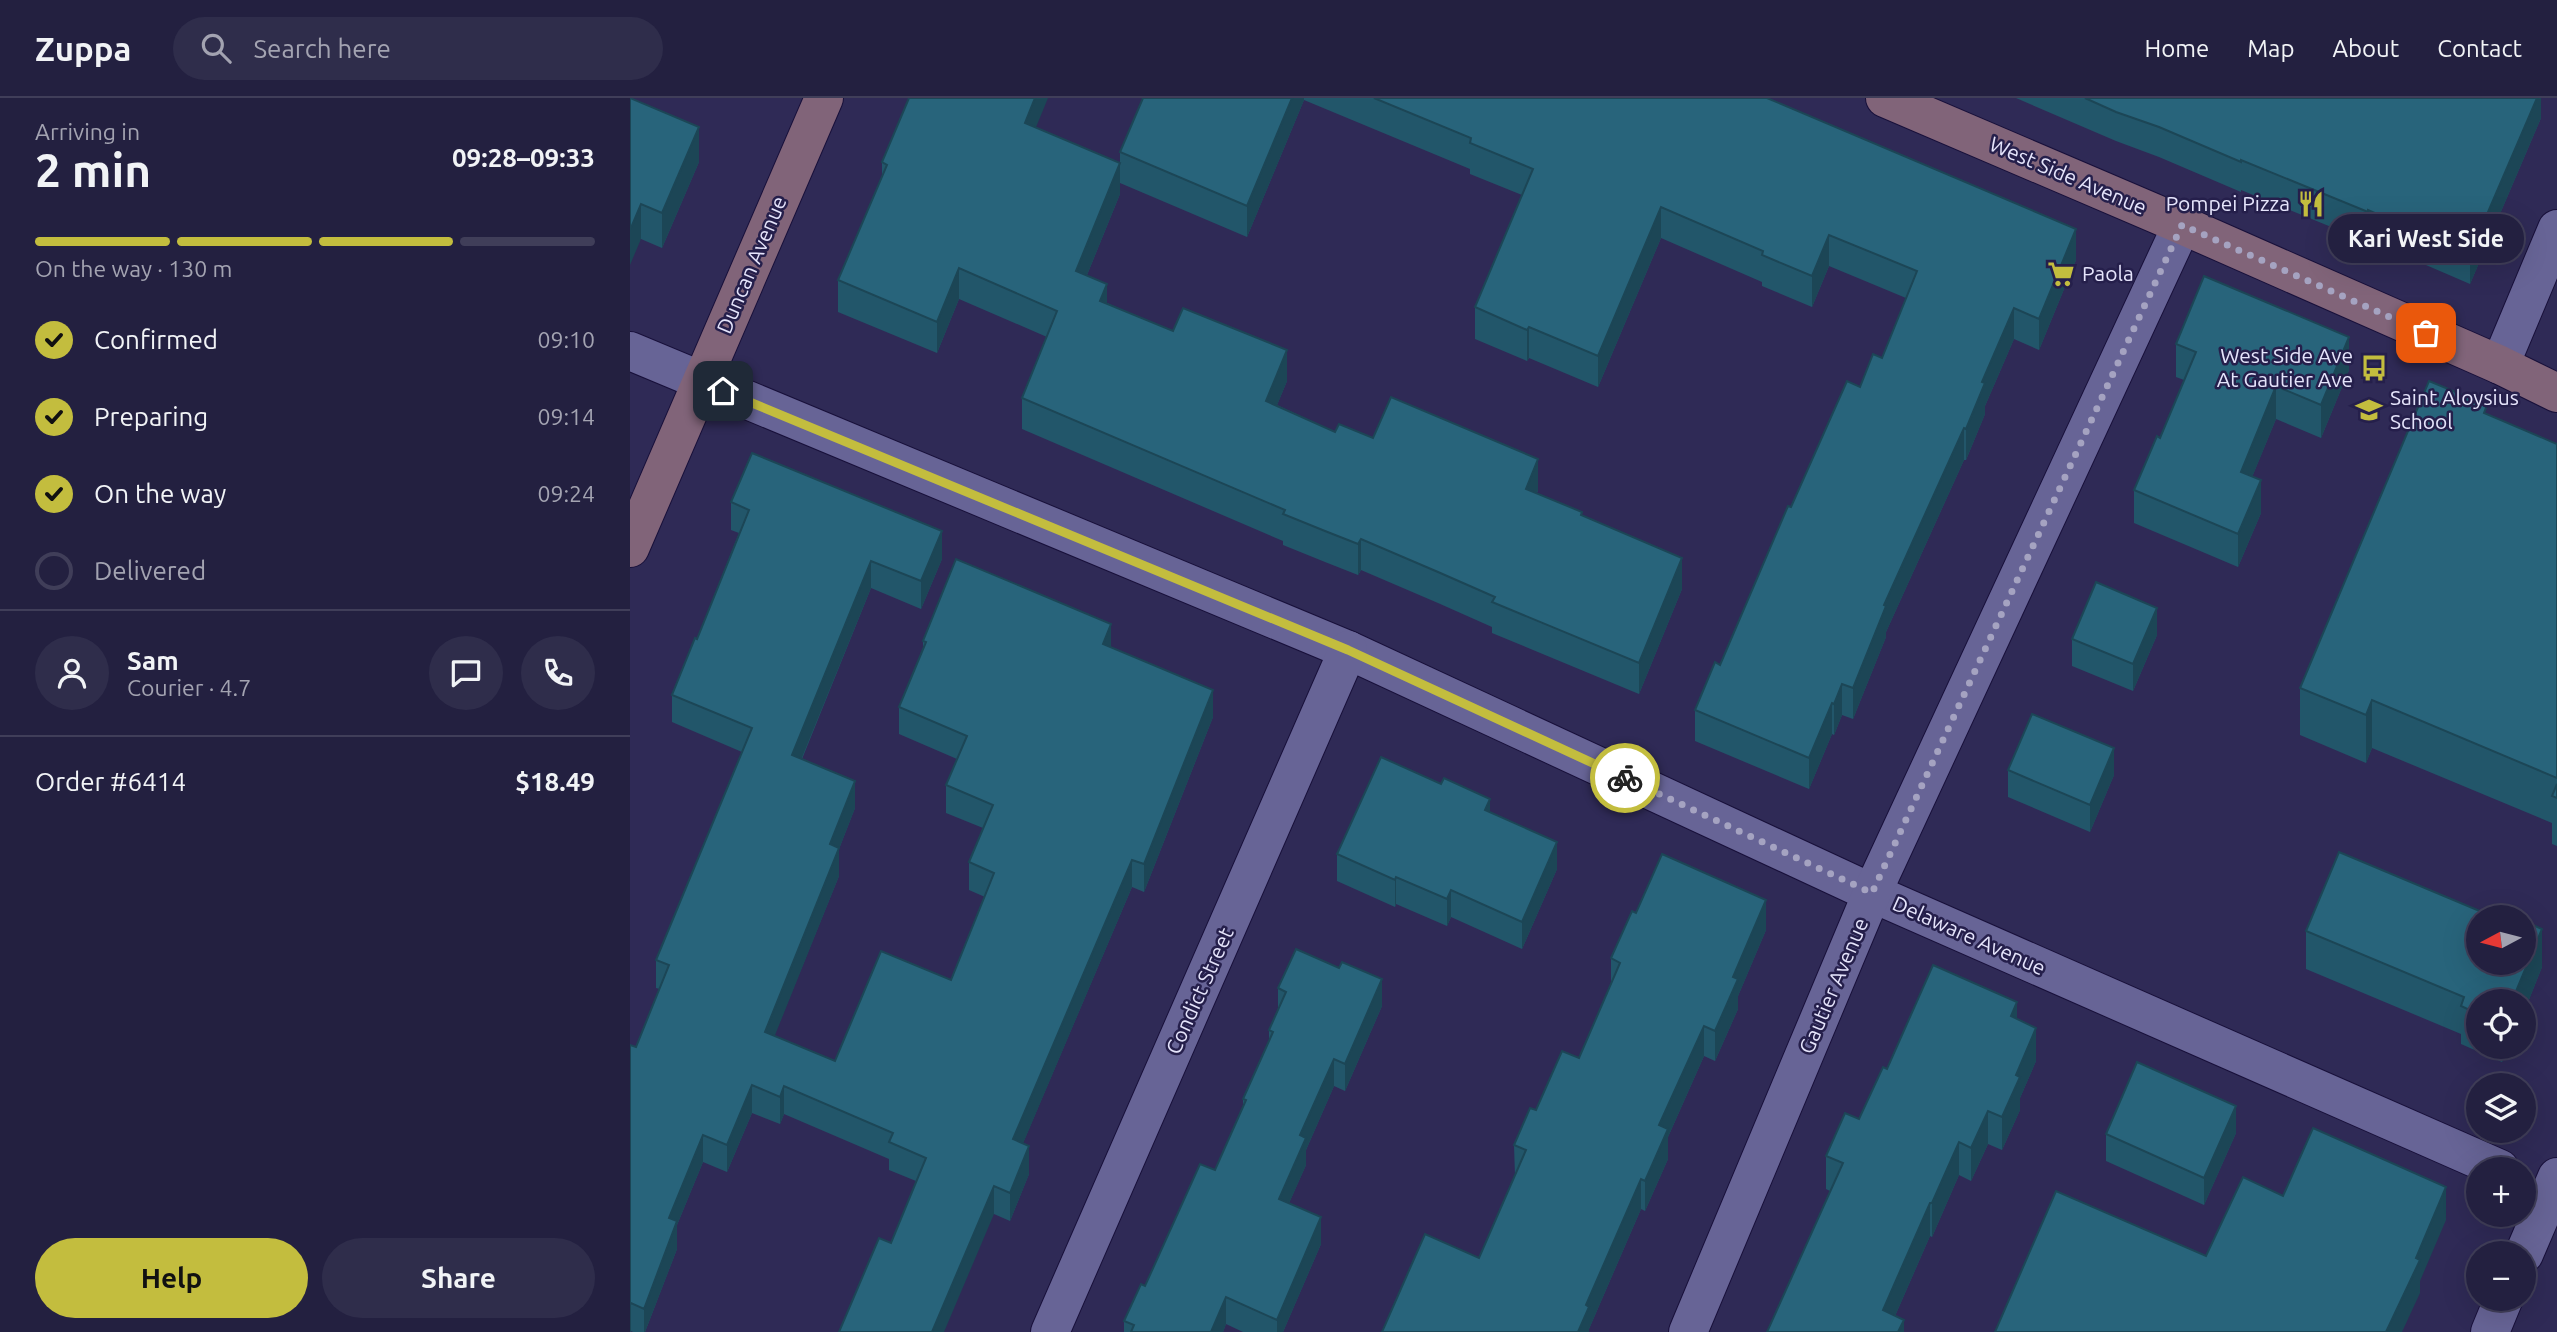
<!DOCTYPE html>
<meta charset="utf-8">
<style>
body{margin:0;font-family:Ubuntu,sans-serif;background:#2f2d4b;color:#f1f3f6;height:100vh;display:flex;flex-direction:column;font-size:26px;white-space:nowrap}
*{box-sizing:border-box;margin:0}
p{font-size:23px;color:#a3a3b1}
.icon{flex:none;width:38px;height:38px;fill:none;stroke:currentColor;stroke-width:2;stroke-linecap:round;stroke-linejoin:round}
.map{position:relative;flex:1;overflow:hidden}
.side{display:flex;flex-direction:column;background:#232040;width:630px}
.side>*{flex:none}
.needle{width:46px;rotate:263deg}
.controls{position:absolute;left:1836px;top:807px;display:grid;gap:14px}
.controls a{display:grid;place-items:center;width:70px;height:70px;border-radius:50%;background:#232040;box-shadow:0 7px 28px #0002,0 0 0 2px #403e59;font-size:35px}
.pin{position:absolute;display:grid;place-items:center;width:60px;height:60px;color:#fff;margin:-30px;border-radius:14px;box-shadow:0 4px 10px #0006}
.courier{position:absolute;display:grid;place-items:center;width:70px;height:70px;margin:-35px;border:5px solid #c3bd3e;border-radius:50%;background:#fff;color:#222;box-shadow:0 2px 9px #0007}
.bubble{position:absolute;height:49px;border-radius:24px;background:#232040;box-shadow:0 7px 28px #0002,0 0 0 2px #403e59;font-size:23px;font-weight:600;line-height:49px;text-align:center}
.overview em{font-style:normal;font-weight:600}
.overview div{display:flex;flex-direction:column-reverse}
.overview{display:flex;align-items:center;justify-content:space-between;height:119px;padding:0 35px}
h1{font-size:46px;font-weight:600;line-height:52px}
.bar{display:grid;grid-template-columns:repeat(4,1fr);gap:10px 7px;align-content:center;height:84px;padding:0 35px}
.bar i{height:9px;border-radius:5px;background:#403e59}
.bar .current{background:#c3bd3e}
.bar p{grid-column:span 4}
.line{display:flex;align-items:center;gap:18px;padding:0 35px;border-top:2px solid #403e59}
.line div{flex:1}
.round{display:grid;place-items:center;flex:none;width:74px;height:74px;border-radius:37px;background:#2f2d4b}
ol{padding:0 35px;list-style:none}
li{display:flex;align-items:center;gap:21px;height:77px}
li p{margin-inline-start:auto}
li .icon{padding:7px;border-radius:50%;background:#c3bd3e;color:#111;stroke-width:4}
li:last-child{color:#a3a3b1}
li i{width:38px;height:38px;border:4px solid #403e59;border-radius:50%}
.cta{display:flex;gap:14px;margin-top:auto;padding:14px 35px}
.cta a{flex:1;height:80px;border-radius:42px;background:#c3bd3e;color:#111;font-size:28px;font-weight:600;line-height:80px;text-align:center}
.cta a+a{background:#2f2d4b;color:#f1f3f6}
header{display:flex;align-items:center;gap:42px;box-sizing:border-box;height:98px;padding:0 35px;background:#232040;border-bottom:2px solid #403e59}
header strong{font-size:33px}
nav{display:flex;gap:38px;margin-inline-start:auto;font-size:24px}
.search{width:490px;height:63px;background:#2f2d4b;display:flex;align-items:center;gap:18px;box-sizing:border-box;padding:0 24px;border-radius:38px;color:#a3a3b1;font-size:26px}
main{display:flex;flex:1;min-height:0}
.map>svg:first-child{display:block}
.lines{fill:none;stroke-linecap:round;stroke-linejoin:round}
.minor-casing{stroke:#18103a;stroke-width:40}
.secondary-casing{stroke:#18103a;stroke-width:40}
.minor{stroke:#676496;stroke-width:38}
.secondary{stroke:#816479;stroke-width:38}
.wall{fill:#22566a}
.shaded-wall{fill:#1c4656}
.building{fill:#28647b;stroke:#1c4656;stroke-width:2}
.done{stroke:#a5a3c1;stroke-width:7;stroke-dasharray:0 12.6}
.route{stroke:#c3bd3e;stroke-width:9}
.labels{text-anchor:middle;stroke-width:5;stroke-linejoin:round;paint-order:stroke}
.street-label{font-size:21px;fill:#e5e4fb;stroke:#251f4b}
.poi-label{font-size:21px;fill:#e5e4fb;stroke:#251f4b;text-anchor:end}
</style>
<header>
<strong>Zuppa</strong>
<div class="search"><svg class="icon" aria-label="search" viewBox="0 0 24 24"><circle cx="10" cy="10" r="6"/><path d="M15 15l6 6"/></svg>Search here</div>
<nav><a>Home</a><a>Map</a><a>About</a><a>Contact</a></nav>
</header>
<main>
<section class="side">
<div class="overview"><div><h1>2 min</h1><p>Arriving in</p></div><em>09:28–09:33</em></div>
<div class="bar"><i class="current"></i><i class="current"></i><i class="current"></i><i></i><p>On the way · 130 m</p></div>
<ol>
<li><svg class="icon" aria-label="check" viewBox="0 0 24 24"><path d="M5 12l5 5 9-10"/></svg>Confirmed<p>09:10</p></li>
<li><svg class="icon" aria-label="check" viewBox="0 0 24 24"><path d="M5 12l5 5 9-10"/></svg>Preparing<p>09:14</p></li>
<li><svg class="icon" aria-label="check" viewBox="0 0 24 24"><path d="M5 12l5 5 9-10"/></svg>On the way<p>09:24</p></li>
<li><i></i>Delivered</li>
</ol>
<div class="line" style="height:126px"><a class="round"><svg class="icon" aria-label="person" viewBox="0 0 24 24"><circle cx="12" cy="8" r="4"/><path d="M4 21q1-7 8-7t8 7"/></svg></a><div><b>Sam</b><p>Courier · 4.7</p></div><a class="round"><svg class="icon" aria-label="chat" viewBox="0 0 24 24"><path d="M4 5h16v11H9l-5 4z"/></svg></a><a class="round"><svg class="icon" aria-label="phone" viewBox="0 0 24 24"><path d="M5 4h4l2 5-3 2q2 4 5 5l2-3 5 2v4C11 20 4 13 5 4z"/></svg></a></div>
<div class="line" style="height:91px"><div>Order #6414</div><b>$18.49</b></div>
<div class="cta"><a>Help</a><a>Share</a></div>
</section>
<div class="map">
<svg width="1927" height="1234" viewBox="0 0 1927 1234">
<rect width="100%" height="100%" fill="#2f2a56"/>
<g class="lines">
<!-- minor casing -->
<g class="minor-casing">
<g id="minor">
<path d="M0,253l718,299 524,243 628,276"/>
<path d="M1870,267l57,-136"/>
<path d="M1894,1156l33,-77"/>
<path d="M420,1234l298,-682"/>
<path d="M1058,1234l184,-439 310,-668"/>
<path d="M1860,1234l14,-34"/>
</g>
</g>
<!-- secondary casing -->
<g class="secondary-casing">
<g id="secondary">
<path d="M1255,0l297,127 318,140 57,28"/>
<path d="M0,450l194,-450"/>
</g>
</g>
<!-- minor -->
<use href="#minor" class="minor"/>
<!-- secondary -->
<use href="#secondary" class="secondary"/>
</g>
<!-- wall -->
<g class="wall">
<path d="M0,0l69,64 -37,86 -21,-9z"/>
<path d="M513,0h624l309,162 -37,90 -25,-11 -29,67v8l-19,46h-2l-78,172v5l-33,82 -11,-4 -8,20 -2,-1 -23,55 -114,-48v-31l25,-45 71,-158 69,-120 22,-29 24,-60 -77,-32 -17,41 -50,-21v-4l-101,-44 -63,149 -69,-29 -2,3 -52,-22v-32l47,-112 -52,-21v-5l-166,-69 -57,137 -127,-54v-31z"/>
<path d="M1386,0h525v20l-71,166 -102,-44v2l-127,-52v2l-82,-35 -43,-16z"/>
<path d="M406,30l84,66 -33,81 20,28 180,78 -10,24 58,27 38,6 165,52 -1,3 45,23 100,73 -43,105 -147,-61v-6l-54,-24 -77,-33 -3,5 -33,-13 -42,-17v-4l-261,-112v-31l25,-61 -88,-38 -22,54 -99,-41v-32l44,-103v-15z"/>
<path d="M1546,246l173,26 -28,68 -45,-19 -24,58 9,36 -23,54 -104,-44v-33l26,-52 24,-58 -8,-3z"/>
<path d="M1857,317l70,29v402l-5,-2v-21l-180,-75 -6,15 -66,-28v-47z"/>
<path d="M101,404l211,57 -21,50 -50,-21 -69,171 53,49 -16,41v27l-65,160 61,25 116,-81 34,-83 -16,-7v-28l14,-34 -37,-15v-28l11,-26 -58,-25v-27l24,-57v-9l188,7 102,69 -69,175 -12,-5 -109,256 6,31 -19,47 -16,-7 -103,29 25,-62 -27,-11v-11l-105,-45 -4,10 -28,-11 -25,59 -24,-10 -26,63v24l-32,83h-12l-2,-1 -1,1 6,-285 24,-58 -4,-1v-28l86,-208 -70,-30v-27l25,-56 42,-106 -8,-3z"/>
<path d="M1527,537l-24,56 -61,-25v-27z"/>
<path d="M1378,672l106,5 -24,57 -82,-35z"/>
<path d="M860,714l67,57 -35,80 -71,-32 -4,9 -51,-22 -1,3 -58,-26v-27z"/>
<path d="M1136,832l-28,66v13l-23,52 -11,-5 -36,81v22l-23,52 -4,-2 -52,120v3l-110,-74 36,-82 -1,-31 22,-35 43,-52 32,-74v-26z"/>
<path d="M1676,833l236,36 -18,45v-11h-46v45h31l-7,16 -41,-18v-10l-155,-65z"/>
<path d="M648,890l104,18 -37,85 -11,-5 -28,64v15l-17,38 32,41 -38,88h-40l-17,-8 -3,8h-99v-11l91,-151 28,-64v-7l26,-58v-11l9,-21z"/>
<path d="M1387,920l19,43 -16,37v12l-18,40 -14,-6 -17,37 -12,-6 -27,62 -2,-1 -35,80 9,16h-137l63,-141 -4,-2v-33l33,-37 28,-50z"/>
<path d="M1606,1035l-32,72 -98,-44v-27z"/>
</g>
<!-- shaded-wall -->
<g class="shaded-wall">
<path d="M405,0h13l-23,56v-31z"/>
<path d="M662,0h12v2l-57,137v-31z"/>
<path d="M1907,0h4v20l-71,166v-30z"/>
<path d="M69,29v35l-37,86v-35z"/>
<path d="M490,65v31l-44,108v-31z"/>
<path d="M11,106v35l-11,26v-35z"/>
<path d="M1031,109v31l-63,149v-31z"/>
<path d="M1446,131v31l-37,90v-31z"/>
<path d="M1199,137v31l-17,41v-31z"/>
<path d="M329,170v31l-22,54v-31z"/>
<path d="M477,186v31l-7,-14z"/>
<path d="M1384,210v31l-29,67v8l-19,46v-31l16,-47z"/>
<path d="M899,229v31l-2,3v-31z"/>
<path d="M1719,239v33l-28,68v-33z"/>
<path d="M657,252v31l-21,51v-31z"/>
<path d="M1646,288v33l-35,85v-32z"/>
<path d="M1334,330v32l-78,172v5l-33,82v-31l31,-83z"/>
<path d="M908,361v31l-12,30v-31z"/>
<path d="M1631,382v33l-23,54v-33z"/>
<path d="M312,433v28l-21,50v-28z"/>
<path d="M731,441v31l-3,5v-31z"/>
<path d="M1052,460v31l-43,105v-31z"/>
<path d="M241,463v27l-79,194v-27z"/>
<path d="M1527,510v27l-24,56v-27z"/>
<path d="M481,526v28l-8,-8z"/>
<path d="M1212,586v31l-8,20v-31z"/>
<path d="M583,592v27l-69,175v-28z"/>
<path d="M1742,602v48l-6,15v-48z"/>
<path d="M1202,605v31l-23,55v-31z"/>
<path d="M1484,650v27l-24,57v-27z"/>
<path d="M225,683v27l-16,41v27l-74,184v-28l65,-188z"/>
<path d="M860,701v27l-5,-16z"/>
<path d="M927,744v27l-35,80v-27z"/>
<path d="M502,762v27l-119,280v-28z"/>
<path d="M766,779v27l-1,3v-27z"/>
<path d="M821,792v27l-4,9v-27z"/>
<path d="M1136,802v30l-28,66v13l-23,52v-30l18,-54z"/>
<path d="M1912,831v38l-18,45v-11h-12z"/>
<path d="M752,881v27l-37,85v-27z"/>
<path d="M1387,904v33l-6,-19z"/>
<path d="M1074,928v30l-36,81v22l-23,52v-30l14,-56z"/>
<path d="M1406,930v33l-16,37v12l-18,40v-33l14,-42z"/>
<path d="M1872,948h7l-7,16z"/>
<path d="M704,961v27l-28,64v15l-27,61v-27l21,-64z"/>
<path d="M122,987v28l-25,59v-27z"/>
<path d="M154,988v28l-4,10v-27z"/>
<path d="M1606,1008v27l-32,72v-27z"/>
<path d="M1358,1013v33l-17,37v-33z"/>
<path d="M73,1037v27l-26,63v24l-32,83h-1v-23l25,-91z"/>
<path d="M1329,1044v33l-27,62v-34z"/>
<path d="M399,1048v28l-19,47v-28z"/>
<path d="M1011,1081v30l-52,120v3h-11l8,-27z"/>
<path d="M364,1088v28l-50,118h-12z"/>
<path d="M1816,1089v33l-26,61v12l-18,39h-16l30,-74z"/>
<path d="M1300,1105v33l-42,96 -5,-22z"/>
<path d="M691,1119v27l-38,88h-6v-12z"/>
<path d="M596,1199v27l-3,8h-12z"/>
<path d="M1,1205v28l-1,1v-27z"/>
<path d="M1274,1222v12h-6z"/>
</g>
<!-- building -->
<g class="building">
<path d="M0,0l69,29 -37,86 -21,-9 -11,26z"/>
<path d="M279,0h126l-10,25 95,40 -44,108 31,13 -7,17 73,30 10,-23 104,42 -21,51 69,31 4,-8 34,14 18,-41 147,62 -12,30 56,23 -1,3 101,43 -43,105 -147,-61 3,-5 -57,-25 -77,-33 -3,5 -33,-13 -42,-17 2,-4 -263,-112 35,-87 -98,-43 -22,54 -99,-42 49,-115 -5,-3z"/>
<path d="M513,0h149l-45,108 -127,-54z"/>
<path d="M744,0h393l309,131 -37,90 -25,-11 -32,74 3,1 -19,46 -2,-1 -80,177 2,1 -33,82 -11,-4 -8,20 -2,-1 -23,55 -114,-48 20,-48 5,3 68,-159 3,1 56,-126 13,6 13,-33 9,4 35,-87 -88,-36 -17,41 -50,-21 1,-4 -102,-44 -63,149 -69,-29 -2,3 -52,-23 58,-138 -63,-26 1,-5z"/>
<path d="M1455,0h452l-67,156 -102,-44v2l-127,-52v2l-82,-35 -43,-15z"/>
<path d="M1574,178l145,61 -28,68 -45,-19 -35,86 20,8 -23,54 -104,-44 23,-54 3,2 36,-86 -20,-8z"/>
<path d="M1799,283l58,24 -3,8 73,31v334l-185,-78 -6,15 -66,-27z"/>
<path d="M122,355l190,78 -21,50 -50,-20 -79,194 63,26 -25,63 9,4 -74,184 70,29 46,-110 70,29 43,-107 -25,-11 24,-57 -47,-20 21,-49 -68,-29 27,-65 -3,-1 33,-82 155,65 -8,20 110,46 -69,174 -12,-4 -119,279 16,7 -19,47 -16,-7 -62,146h-93l40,-94 12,5 35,-85 -37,-16 4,-9 -109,-47 -4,11 -28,-12 -25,60 -24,-10 -34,83 8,3 -33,88 -13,-6 -1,2v-260l6,2 33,-82 -13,-5 96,-232 -80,-33 23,-57 2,1 52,-129 -18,-8z"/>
<path d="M1466,484l61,26 -24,56 -61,-25z"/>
<path d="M1402,616l82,34 -24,57 -82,-35z"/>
<path d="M751,659l60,27 3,-6 46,21 -5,11 72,32 -35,80 -71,-32 -4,9 -51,-22 -1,3 -58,-26z"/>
<path d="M1927,686v14l-5,-2z"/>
<path d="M1709,754l155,65h-16v45h46v-41l18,8 -30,72h-34v13l-17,-8 3,-9 -158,-66z"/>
<path d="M1032,756l104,46 -33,77 5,2 -23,52 -11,-5 -45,99 9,4 -23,52 -4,-2 -55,126 3,2 -11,25h-196l43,-98 54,24 47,-108 -12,-5 16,-37 6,2 26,-59 17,7 41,-95 -9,-5 21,-47 4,2z"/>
<path d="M1872,814l11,5h-13z"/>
<path d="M666,851l43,19 3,-6 40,17 -37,85 -11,-5 -34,76 6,3 -27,61 42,18 -44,103 -51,-23 -15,35h-80l3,-7 -10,-4 17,-37 4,2 55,-122 15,6 31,-70 -3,-1 30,-67 -4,-2 17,-38 -8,-4z"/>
<path d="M1303,867l84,37 -6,14 25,12 -20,47 4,2 -18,40 -14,-6 -17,37 -12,-6 -27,61h-2l-47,107 21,10 -6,12h-131l76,-169 -17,-7 19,-43 14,6 24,-52 4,2z"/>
<path d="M1507,964l99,44 -32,72 -98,-44z"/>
<path d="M1683,1030l133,59 -30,71 4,2 -34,72h-391l61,-141 150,65 37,-79 40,19z"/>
</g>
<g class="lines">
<!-- done -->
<path class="done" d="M995,680l247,115 310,-668 244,108"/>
<!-- route -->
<path class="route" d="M93,293l625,259 277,128"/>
</g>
<!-- icons -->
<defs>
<g id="restaurant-bare" transform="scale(2.1)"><path d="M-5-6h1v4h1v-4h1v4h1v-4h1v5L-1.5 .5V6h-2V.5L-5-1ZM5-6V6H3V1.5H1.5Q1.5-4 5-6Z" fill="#c3bd3e" stroke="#251f4b" stroke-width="2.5" paint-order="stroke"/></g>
<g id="supermarket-bare" transform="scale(2.1)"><path d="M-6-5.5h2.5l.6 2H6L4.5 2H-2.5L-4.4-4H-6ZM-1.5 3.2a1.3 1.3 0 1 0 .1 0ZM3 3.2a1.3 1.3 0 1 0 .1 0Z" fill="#c3bd3e" stroke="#251f4b" stroke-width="2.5" paint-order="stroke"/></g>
<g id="bus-bare" transform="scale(2.1)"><path d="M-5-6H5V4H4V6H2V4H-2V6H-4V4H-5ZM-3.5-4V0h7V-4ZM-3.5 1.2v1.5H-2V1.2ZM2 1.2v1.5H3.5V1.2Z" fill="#c3bd3e" stroke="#251f4b" stroke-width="2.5" paint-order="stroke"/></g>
<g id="school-bare" transform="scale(2.1)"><path d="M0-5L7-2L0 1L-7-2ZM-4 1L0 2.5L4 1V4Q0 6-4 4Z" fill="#c3bd3e" stroke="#251f4b" stroke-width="2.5" paint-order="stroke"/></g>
</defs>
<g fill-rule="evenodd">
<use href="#restaurant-bare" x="1681" y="106"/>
<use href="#supermarket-bare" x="1431" y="176"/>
<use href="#bus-bare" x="1744" y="270"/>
<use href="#school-bare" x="1739" y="312"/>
</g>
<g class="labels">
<!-- street labels -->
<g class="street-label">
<text transform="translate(1438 78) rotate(23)" y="7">West Side Avenue</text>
<text transform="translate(122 167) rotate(-67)" y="7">Duncan Avenue</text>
<text transform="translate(1339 838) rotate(24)" y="7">Delaware Avenue</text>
<text transform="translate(1204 888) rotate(-67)" y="7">Gautier Avenue</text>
<text transform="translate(570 893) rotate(-66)" y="7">Condict Street</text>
</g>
<!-- poi labels -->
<g class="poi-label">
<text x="1660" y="113">Pompei Pizza</text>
<text x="1452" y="183" text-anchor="start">Paola</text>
<text x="1723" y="265">West Side Ave<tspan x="1723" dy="24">At Gautier Ave</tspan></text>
<text x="1760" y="307" text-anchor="start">Saint Aloysius<tspan x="1760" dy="24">School</tspan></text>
</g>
</g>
</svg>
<div class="controls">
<a><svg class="needle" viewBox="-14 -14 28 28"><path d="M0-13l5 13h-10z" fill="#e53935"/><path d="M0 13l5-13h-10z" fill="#a3a3b1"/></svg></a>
<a><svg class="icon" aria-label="locate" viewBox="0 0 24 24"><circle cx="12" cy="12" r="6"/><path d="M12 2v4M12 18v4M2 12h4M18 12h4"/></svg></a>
<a><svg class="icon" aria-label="layers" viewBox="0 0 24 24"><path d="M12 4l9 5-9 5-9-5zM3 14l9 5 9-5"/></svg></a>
<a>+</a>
<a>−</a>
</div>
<div class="pin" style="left:1796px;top:235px;background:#ea580c"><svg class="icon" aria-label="bag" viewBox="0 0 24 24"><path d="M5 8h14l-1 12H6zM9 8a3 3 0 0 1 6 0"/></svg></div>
<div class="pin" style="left:93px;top:293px;background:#1f2937"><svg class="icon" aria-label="home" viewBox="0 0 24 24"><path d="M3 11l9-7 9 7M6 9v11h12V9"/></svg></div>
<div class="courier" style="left:995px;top:680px"><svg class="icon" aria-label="bike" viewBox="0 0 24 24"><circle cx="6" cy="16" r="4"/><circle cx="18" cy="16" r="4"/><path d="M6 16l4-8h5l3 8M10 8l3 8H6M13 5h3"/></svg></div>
<div class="bubble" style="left:1698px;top:116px;width:196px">Kari West Side</div>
</div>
</main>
